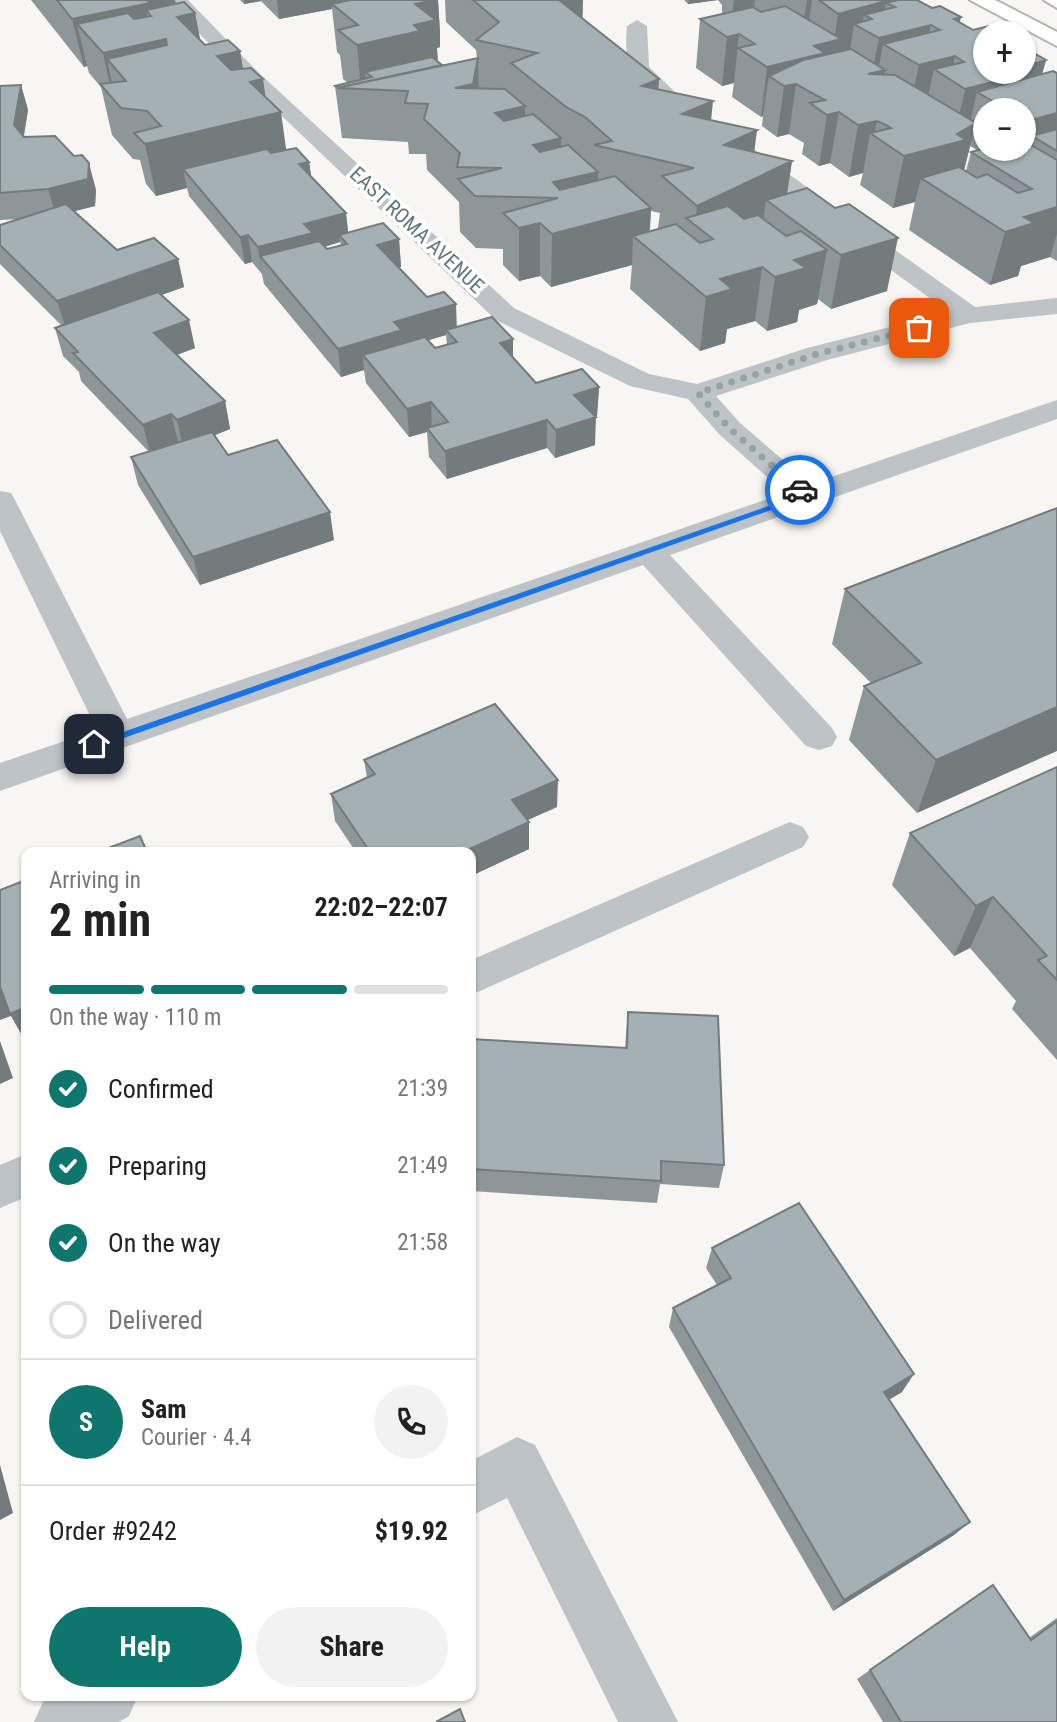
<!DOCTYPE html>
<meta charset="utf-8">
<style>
body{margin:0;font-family:"Roboto Condensed",sans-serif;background:#f2f2f2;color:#222;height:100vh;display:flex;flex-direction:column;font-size:26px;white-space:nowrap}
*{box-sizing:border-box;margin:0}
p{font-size:23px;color:#767676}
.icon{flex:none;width:38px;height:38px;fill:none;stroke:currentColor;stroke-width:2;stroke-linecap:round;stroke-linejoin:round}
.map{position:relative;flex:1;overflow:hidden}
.drawer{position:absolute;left:21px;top:847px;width:455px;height:854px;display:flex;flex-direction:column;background:#fff;border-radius:14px;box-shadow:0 2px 5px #0004}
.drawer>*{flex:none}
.tools{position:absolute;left:973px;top:21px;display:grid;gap:14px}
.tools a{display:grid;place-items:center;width:63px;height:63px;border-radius:50%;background:#fff;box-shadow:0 2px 5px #0004;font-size:35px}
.pin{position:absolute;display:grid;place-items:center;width:60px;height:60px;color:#fff;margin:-30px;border-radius:14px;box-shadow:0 4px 10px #0006}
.courier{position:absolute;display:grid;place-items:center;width:70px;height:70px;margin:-35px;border:5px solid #1a73e8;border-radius:50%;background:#fff;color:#222;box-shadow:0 2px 9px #0007}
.headline em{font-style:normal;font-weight:700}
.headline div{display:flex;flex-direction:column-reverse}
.headline{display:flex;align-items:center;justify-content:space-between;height:119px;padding:0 28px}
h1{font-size:46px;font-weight:700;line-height:52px}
.bar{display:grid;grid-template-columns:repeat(4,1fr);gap:10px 7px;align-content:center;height:84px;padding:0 28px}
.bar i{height:9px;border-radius:5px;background:#e0e0e0}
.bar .on{background:#0f766e}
.bar p{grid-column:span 4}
.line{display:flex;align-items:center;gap:18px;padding:0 28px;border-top:2px solid #e0e0e0}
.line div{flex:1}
.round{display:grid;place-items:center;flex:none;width:74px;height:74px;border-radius:37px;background:#f2f2f2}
ol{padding:0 28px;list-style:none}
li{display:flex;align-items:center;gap:21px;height:77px}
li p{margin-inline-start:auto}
li .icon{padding:7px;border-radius:50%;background:#0f766e;color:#fff;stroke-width:4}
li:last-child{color:#767676}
li i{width:38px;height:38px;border:4px solid #e0e0e0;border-radius:50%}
.action{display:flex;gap:14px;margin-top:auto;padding:14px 28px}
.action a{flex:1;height:80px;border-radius:42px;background:#0f766e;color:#fff;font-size:28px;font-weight:700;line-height:80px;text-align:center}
.action a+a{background:#f2f2f2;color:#222}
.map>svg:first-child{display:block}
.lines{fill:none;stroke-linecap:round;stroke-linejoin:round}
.major-casing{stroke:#afb6b8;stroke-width:4}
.minor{fill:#bdc3c6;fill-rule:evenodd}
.major{fill:#fff;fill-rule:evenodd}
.wall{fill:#8d979a;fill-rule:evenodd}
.shaded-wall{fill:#737b7d;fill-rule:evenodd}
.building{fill:#a4b0b3;stroke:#737b7d;stroke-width:2}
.route{fill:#1a73e8}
.done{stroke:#96a3a7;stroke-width:7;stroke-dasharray:0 12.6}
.labels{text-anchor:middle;stroke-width:7;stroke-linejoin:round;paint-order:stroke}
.far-street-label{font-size:21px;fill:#62777e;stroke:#fff}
</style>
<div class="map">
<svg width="1057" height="1722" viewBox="0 0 1057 1722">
<rect width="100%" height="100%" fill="#f7f6f3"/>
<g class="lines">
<!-- major casing -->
<g class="major-casing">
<g id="major">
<path d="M970,0h25l62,32v14z"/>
<path d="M1044,0h13v8z"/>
</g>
</g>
<!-- minor -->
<g class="minor">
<path d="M167,0h21l71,73 255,235 135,66 48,10 110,-36 142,-36 -210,-152 -3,-5 3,-5h16l220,157 82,-9v16l-87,9 -143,37 -111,36 24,27 71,61 246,-84v19l-387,136 162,173 5,9 -5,9 -13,4 -13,-4 -163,-181 -643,226v-28l97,-33 -97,-199v-40l11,2 4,7 112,219 658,-226 -65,-58 -32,-36 -58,-13 -134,-66 -251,-239z"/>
<path d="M637,20l10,6 2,41 26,25 3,5 -3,5h-16c-30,-25 -35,-37 -32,-76z"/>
<path d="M790,822l13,5 6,10 -6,10 -332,148v-35z"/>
<path d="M26,1154v43l-26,11v-43z"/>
<path d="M517,1437l18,8 143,277h-60l-111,-224 -36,18v-55z"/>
<path d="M53,1696h85l-9,20 -10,6h-85l9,-20z"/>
</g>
<!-- major -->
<use href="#major" class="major"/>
</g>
<!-- wall -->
<g class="wall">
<path d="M31,0h144l1,4 19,9 5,26 5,6 35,6 3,18 20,10 2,18 21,53 23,12 2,14 35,37 2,20 51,6 2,28h-3l59,60 56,31 23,25 63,4 -2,29h-2v29l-40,13 -8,-10 -100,31 -18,-22 -2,-25 -18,5 -43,-54 -2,-13 -23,7 -77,-93 -2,-10 -10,-12 -7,2 -56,-68 -2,-8 -31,8 -10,-12 -6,-24 -7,-1 -21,-24 -11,-48 -12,-14 -2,-7 -3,1zM340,242l1,3 -14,4 -2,-2zM446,335l1,10 -12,3 -7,-8z"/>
<path d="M240,0h198l2,33v14l-3,1 1,14 4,3 35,-7 -1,-8 -30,-28 -1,-22h138l-1,19 77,70 52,31 44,32 37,9 -5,33 100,97 -56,18 -13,-10 -1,5 -18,6 -2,12 -30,9 -12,-10 -28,8 -2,14 -25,8 -70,-62 2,-24 -81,22 -11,-11 -21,5 -16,-16v-16l-27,-1 -16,-16 -1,-30 -32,-32 -1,-16h-17l-1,-12 -66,-4 -7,-52 13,-3 -5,-4 -3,-24 -3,-3 -5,-43 -53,10 -18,-18 -17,3zM651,211l9,2 -2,15 1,1 -9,3z"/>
<path d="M684,0h233l43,22 25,50 61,-12 -4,14 15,-1v188l-7,-4 -29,9 -3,10 -28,9 -81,-55 6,-28 -22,6 -33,-23 3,-12 -14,4 -19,-14 -11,3 -17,-12 2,-11 -15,-9 -12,3 -15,-11 1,-10 -2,1 -29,-20 2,-14 -12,3 -26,-18 4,-49 22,-5v-9l-4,-5 -30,4zM985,110h39v39h-39zM970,146l7,4 -6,2 -5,19 -2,-1z"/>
<path d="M21,85l7,25 -4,26 72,54 -1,16 -21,5 43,39 61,9 6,28 -23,8 34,53 -18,7 48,46 5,28 -15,6 13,20 106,85 -134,45 -62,-100 -7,-28 17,-6 -67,-70 -2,-9 -16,-16 -8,-28 7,-2 -62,-62v-39l21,-6 -21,1v-134z"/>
<path d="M1057,508l-140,305 -68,-73 15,-54 7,-3 -39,-39 13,-55z"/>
<path d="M364,760l193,47 -30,13 2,29 -58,27v-24h-115l-21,-31 -4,-27 36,-16z"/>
<path d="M1057,767v293l-45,-51 4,-8 -46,-53 -16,8 -62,-71 18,-52z"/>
<path d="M628,1012l96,153 -5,23 -59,-4 -3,19 -186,-12v-152l154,9z"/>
<path d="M712,1248l190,144 -13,8 65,135 -121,76 -164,-284 4,-19 44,-23 -11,-17z"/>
<path d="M993,1585l36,53 28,-20v104h-174l-26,-43z"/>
</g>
<!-- shaded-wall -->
<g class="shaded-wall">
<path d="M109,0h66l3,16 17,-3 9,48 -78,20 -19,-22 9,43 -3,-3 -10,-46 -26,-29 10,42 -3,1 -12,-48zM146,10l5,6 1,26z"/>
<path d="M244,0h17v1l-17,3z"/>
<path d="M277,0h73l-18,4v5l-53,10z"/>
<path d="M424,0h14l2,33v14l-3,1 1,21 -66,8 -7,-5 2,17h-6l-4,-44 58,-41z"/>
<path d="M551,0h32l-1,36z"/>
<path d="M689,0h29l-30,4z"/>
<path d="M734,0h21l-2,20 -22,3z"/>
<path d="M807,0h5l-5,35 -6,3z"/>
<path d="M884,0h14l33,25 -9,40 32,-46 7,-2 -9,40 3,-1 -5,23 -16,-10 -9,42 -17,4 11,-50 -36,-21 -5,28 7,-2 -10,50 -16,4 13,-51 7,-35 -7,-19 -8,-4 -2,13 -8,-4 -5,33 -53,27 -7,50 -12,3 7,-51 -15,-10 -6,40 -2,1 6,-50 47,-21 20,-5 4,-27zM886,3l9,4 -15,30z"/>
<path d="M739,34l-5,49 -12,3 5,-49z"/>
<path d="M985,40v32l21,2 5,-2h13v-5l22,-7 -14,49 -55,-17 -8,35 7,-4 -13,51 -42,4 -6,24 -22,6 11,-52 49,-17 24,-97z"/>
<path d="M240,51l8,49 -31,-44z"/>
<path d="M478,58l1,49 -24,-19z"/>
<path d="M263,79l5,36 13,-3 7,51 -105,6 4,19 -31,8 -11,-52 105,-62z"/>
<path d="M659,79l-3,50 -14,-43z"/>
<path d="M21,85l7,25 -7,41 -7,-26z"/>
<path d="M713,101l-5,51 -26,-38z"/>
<path d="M525,106v51l-30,-44z"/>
<path d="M839,112l-9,51 -11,3 8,-51z"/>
<path d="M1057,113v38l-25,-15 -9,33 1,-36 3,-12z"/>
<path d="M877,121l-3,15 -4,-3 -7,40 -14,4 9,-52z"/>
<path d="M757,130l-6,50 41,-19 -8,52 -18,-13 -3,23 -50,16 -18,-14 2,-19 27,-61z"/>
<path d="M561,138l-1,43 38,-9 -2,50 55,-14 -3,41 -15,-13 -1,29 -81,22 1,-53 6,-36 -25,-53z"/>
<path d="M309,162l4,26 -14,-24z"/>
<path d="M89,163l7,27 -1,16 -39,10 -8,-27z"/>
<path d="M1057,207v27l-7,23 -29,9 -3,10 -28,9 15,-53 19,-15z"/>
<path d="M346,213l3,27 -10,-5 1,7 -25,7 -55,7 2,18 -4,-27 46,-23z"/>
<path d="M540,223v53l-21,5v-53z"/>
<path d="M248,235l4,27 -7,2 -5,-27z"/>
<path d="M898,238l-11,53 -56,18 10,-54z"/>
<path d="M399,239l2,28 -22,5 -2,-27z"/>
<path d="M827,250l-10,54 -18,6 -2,12 -30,9 8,-54 19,-17z"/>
<path d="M178,259l6,28 -118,42 -9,-28z"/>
<path d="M762,267l-7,54 -28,8 -2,14 -25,8 6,-54 14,-18z"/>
<path d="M456,304l1,28 -11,-2v5l-43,13 -40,7 1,15 -23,7 -3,-28 56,-27z"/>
<path d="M189,320l6,28 -35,13 -6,-28z"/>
<path d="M513,339v28l-13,-24z"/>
<path d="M599,387l-2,29 -23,7v-28z"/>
<path d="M225,401l5,28 -47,19 -6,-28z"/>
<path d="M431,402l1,28 -5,-2v4l-18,5 -2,-28z"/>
<path d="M171,414l7,28 -28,11 -7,-28z"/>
<path d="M596,417l-1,28 -40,13 1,-28z"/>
<path d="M547,420v28l-100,31 -2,-28z"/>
<path d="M330,512l4,28 -134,45 -7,-28z"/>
<path d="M1057,707v44l-140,62 19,-53z"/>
<path d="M558,780l-1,27 -45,20v-27z"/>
<path d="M529,822v27l-58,27v-24h-8z"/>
<path d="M993,897l-23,51 -16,8 22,-50z"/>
<path d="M0,989h1l25,18v31l-2,1 -13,-23 -11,4z"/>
<path d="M0,1041l13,37 -13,6z"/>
<path d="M914,1374l-12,18 -30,17 12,-17z"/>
<path d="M0,1465l13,48 -13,7z"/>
<path d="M970,1522l-16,13 -121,76 11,-11z"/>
</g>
<!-- building -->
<g class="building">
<path d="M57,0h90l3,3 -78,16z"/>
<path d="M350,0h84l-19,4 21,16 -22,5 6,6 -63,14 -19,-15 20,-5 -26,-21z"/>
<path d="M473,0h86l100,79 -17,7 71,15 -31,13 75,16 -33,15 68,16 -95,45 -35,-30 32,-8 -100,-23 18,-4 -27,-24 -19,-10 -55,-44 26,-10 -61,-13 23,-18z"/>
<path d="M819,0h71l-52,14z"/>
<path d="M898,0h19l15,8 8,-2 21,11 -7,2 19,11 16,-4 12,7h-16v7l-8,2 8,5v25h26l-5,2 6,3 -47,12 -31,-20 30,-7 -9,-6 -36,9 -36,-21 57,-14 -9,-5 -52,13 -25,-14 18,-5 -8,-4 31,-8 -9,-4z"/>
<path d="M184,2l11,11 -18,4 28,28 23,-5 12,11 -23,5 14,14 20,-2 12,11 -13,3 31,30 -136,32 -11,-11 27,-7 -14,-15 -26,-3 -21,-24 26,-3 -19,-22 60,-14 -1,-6 -63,14 -26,-29 51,-11 6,6 17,-3 -5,-6z"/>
<path d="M785,6l56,33 -27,7 11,7 -58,14 -29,-19 17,-4 -16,-10 -12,3 -27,-18 53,-12 8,5z"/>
<path d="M851,49l34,21 -17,4 27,1 81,48 -19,11 9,6 -62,16 -34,-23 21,-5 -5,-3 -9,-4 -19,4 -19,-13 -12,3 -17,-12 15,-3 -29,-16 -12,2 -15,-10 34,-16z"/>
<path d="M1032,52l14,8 -22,7v-13z"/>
<path d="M432,57l10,8 -104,23 -3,-2 37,-9 -7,-5z"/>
<path d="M478,58l-5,26 -18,4 50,1 20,17 -30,7 9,8 29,-7 28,24 -28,7 7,7 28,-7 30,27 -45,10 7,8 55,-14 36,32 -99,26 -12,-11 -21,5 -16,-15 55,-15 -83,-2 -17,-17 44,-11 -45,-1 3,-14 -36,-34 4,-15 -23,-1 3,-12 -71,-3z"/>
<path d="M1053,71l4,2v40l-30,8 -3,-2v-9h-16l-31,-18z"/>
<path d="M21,85l-7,40 10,12 31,-1 19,20 8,-1 7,8 -1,16 -40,10 -48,4v-107z"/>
<path d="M1057,129v22l-25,-15z"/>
<path d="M1024,141l33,19v47l-33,10 10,6 -29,9 -84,-54 38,-11 18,11 10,-4 31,19 14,-4 -61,-37 14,-4v1h39z"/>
<path d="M296,148l13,14 -10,2 47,49 -42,11 9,9 -55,14 -10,-12 -8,2 -57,-68 84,-20 4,4z"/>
<path d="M807,188l28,20 14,-4 49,34 -57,17 -75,-55z"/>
<path d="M66,204l51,46 37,-12 24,21 -121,42 -57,-56v-20z"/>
<path d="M728,206l16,13 14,-4 28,21 15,-5 26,19 -33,10 12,8 -31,9 -13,-10 -42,12 12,10 -26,8 -73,-61 43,-12 24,19 13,-4 -27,-21z"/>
<path d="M383,223l16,16 -22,6 50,52 17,-5 12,12 -62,18 8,8 -64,19 -78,-93 59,-15 8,8 20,-5 -8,-9z"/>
<path d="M158,292l31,28 -35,13 71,68 -48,19 -6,-6 -28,11 -70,-72 5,-1 -23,-24z"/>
<path d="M492,317l21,22 -13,4 36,40 46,-14 17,18 -25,8 22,22 -40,13 -9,-10 -102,31 -18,-23 21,-6 -17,-20 -24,7 -44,-54 62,-18 10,11 22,-6 -11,-12z"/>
<path d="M212,432l16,23 49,-15 53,72 -137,45 -62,-100z"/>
<path d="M1057,508v199l-121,53 -72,-74 57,-23 -76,-74z"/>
<path d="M495,704l63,76 -46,20 17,22 -66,30h-46l-2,-2 -4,2h-41l-39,-58 44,-20 -11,-14z"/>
<path d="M1057,767v213l-19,-20 9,-4 -54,-59 -17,9 -66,-73z"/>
<path d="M140,836l7,16h-49z"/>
<path d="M26,880v127l-16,7 -9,-25h-1v-99z"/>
<path d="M628,1012l90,4 6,149 -63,-4v20l-190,-12v-130l156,9z"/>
<path d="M799,1203l115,171 -30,18 86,130 -126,78 -171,-292 58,-30 -19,-30z"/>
<path d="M993,1585l38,55 26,-19v101h-156l-31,-52z"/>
<path d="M460,1709l5,13h-29z"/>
</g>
<!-- route -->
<path class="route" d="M797,488h6l8,8 -713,251 -9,-3 711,-249z"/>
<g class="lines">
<!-- done -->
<path class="done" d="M800,490l-70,-61 -32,-36 119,-39 102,-26"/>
</g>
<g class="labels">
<!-- far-street labels -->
<g class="far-street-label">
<text transform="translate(417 230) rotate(43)" y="7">EAST ROMA AVENUE</text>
</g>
</g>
</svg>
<div class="tools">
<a>+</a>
<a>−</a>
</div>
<div class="pin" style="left:919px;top:328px;background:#ea580c"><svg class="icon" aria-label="bag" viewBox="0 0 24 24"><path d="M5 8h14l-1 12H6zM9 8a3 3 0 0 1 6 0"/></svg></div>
<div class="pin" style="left:94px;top:744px;background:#1f2937"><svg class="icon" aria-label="home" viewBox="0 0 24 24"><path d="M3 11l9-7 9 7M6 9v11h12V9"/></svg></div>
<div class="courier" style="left:800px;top:490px"><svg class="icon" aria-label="car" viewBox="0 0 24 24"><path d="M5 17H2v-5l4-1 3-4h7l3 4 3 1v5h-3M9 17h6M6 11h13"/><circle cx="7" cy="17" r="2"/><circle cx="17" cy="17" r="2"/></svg></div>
<section class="drawer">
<div class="headline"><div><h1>2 min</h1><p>Arriving in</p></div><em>22:02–22:07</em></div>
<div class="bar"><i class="on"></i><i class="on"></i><i class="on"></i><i></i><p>On the way · 110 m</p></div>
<ol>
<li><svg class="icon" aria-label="check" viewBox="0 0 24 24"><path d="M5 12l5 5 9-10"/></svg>Confirmed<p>21:39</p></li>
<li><svg class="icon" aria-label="check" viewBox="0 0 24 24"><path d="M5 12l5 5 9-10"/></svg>Preparing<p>21:49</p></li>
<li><svg class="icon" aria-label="check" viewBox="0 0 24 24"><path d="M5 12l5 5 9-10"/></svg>On the way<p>21:58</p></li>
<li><i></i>Delivered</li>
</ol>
<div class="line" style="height:126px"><b class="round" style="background:#0f766e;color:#fff">S</b><div><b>Sam</b><p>Courier · 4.4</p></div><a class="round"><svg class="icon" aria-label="phone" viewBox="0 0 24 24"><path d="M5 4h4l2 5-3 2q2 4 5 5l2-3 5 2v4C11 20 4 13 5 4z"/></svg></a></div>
<div class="line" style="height:91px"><div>Order #9242</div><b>$19.92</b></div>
<div class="action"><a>Help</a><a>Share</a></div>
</section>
</div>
